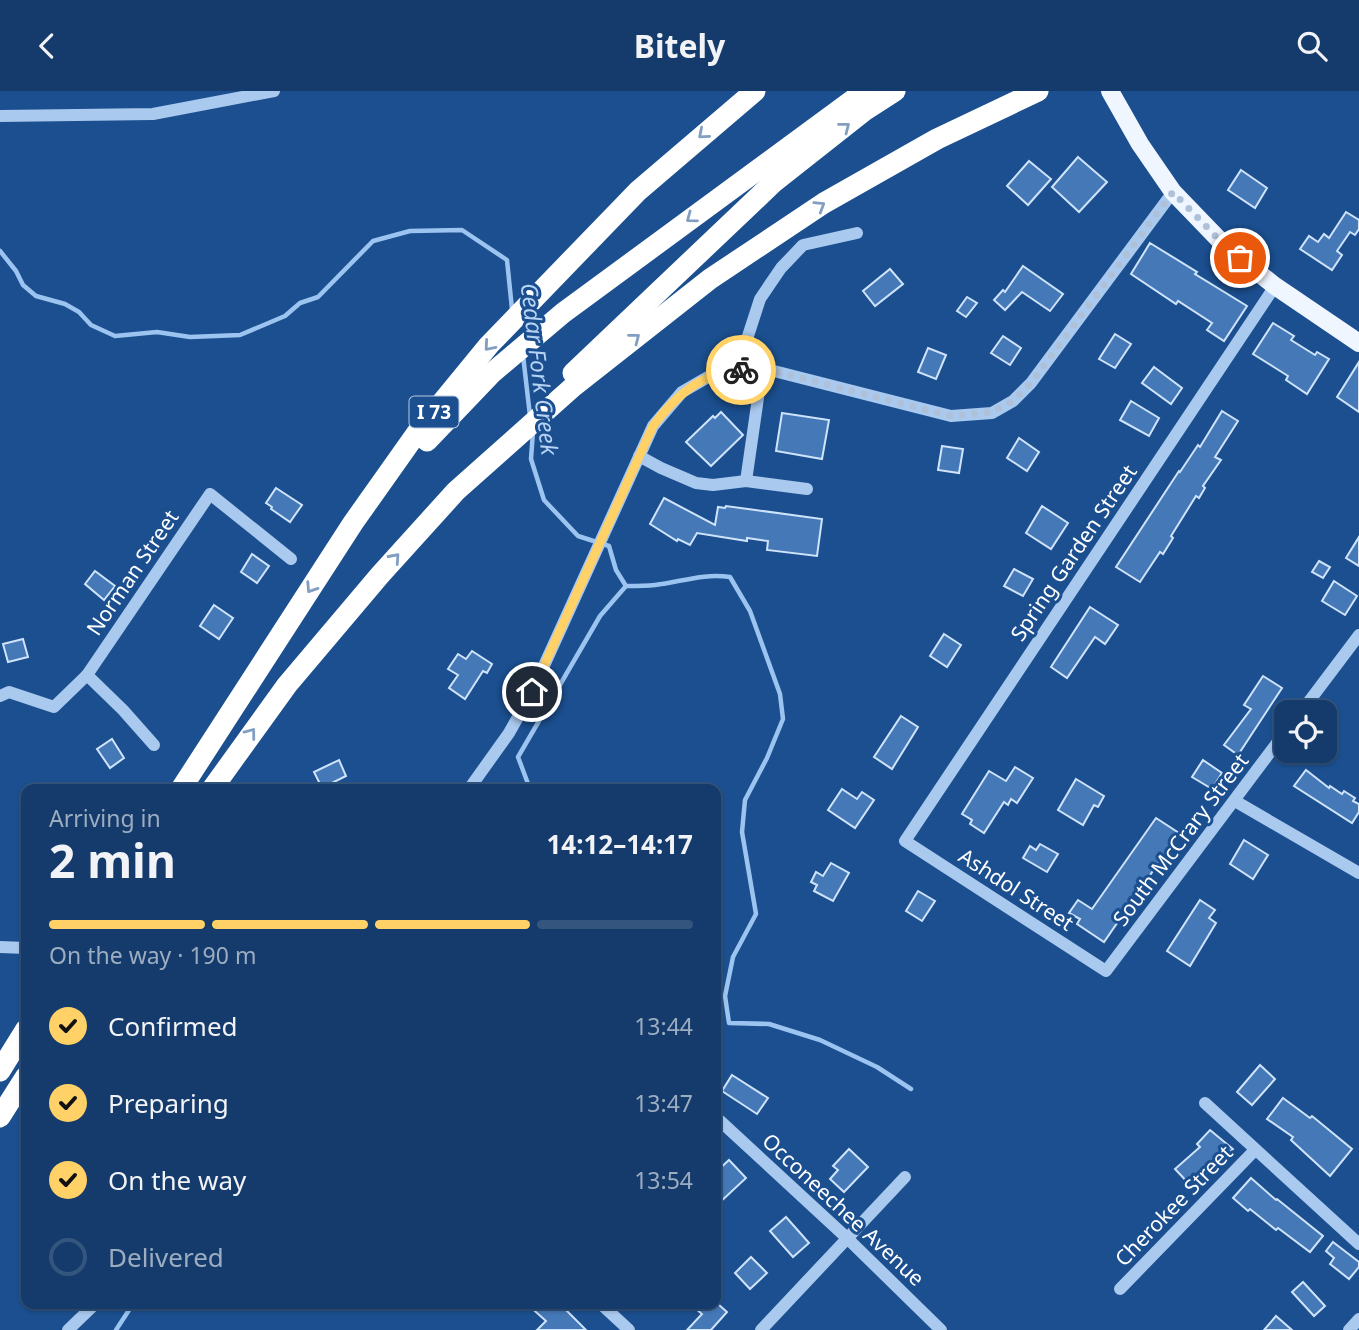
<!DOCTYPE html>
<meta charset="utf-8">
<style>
body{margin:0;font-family:"Noto Sans",sans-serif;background:#1d4271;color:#f1f3f6;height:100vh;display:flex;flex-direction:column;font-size:26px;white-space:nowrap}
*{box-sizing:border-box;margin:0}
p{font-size:23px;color:#9dadc1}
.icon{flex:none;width:38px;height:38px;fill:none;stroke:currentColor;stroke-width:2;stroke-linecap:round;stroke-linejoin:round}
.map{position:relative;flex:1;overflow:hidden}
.drawer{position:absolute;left:21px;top:693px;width:700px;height:525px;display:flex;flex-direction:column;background:#143b6b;border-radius:14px;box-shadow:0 2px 5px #0004,0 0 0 2px #33557e}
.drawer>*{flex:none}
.buttons{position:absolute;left:1274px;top:609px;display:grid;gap:14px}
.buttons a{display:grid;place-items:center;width:63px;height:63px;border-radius:14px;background:#143b6b;box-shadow:0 2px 5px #0004,0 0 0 2px #33557e;font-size:35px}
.pin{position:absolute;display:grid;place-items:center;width:60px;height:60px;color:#fff;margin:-30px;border:4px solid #fff;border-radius:50%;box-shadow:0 2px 7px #0007}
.courier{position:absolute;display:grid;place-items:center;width:70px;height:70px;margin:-35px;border:5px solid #ffd166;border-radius:50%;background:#fff;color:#222;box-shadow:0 2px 9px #0007}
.headline em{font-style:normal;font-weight:700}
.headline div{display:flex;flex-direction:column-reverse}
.headline{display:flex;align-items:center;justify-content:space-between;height:119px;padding:0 28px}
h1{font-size:46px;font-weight:700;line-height:52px}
.bar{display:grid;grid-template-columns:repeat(4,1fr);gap:10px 7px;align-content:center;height:84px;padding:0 28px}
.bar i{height:9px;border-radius:5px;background:#33557e}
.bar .active{background:#ffd166}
.bar p{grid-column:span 4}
ol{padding:0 28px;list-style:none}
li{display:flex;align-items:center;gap:21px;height:77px}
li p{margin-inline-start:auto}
li .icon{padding:7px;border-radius:50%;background:#ffd166;color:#111;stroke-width:4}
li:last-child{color:#9dadc1}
li i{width:38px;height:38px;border:4px solid #33557e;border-radius:50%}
header{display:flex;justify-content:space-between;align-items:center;height:91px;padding:0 28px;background:#143b6b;font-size:32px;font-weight:700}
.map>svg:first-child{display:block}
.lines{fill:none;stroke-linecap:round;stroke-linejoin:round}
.stream{stroke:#9cc4f0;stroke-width:4.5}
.building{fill:#4478b7;stroke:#cfe3fa;stroke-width:2}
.minor{stroke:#a9c9ee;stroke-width:12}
.major{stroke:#f0f6ff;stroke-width:18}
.highway{stroke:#fff;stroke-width:21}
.oneway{stroke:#829ec1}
.done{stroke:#afc1d8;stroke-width:7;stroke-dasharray:0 12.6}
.route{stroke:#ffd166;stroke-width:9}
.labels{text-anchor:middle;stroke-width:6;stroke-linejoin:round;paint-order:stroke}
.shield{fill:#1b4f8f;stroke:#bbcadd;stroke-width:2}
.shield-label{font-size:19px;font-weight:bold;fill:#fff}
.street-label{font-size:21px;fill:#fff;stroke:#1b4f8f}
.water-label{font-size:23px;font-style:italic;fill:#b5d3f5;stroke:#1b4f8f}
</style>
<header><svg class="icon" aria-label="back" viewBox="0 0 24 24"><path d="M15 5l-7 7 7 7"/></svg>Bitely<svg class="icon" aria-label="search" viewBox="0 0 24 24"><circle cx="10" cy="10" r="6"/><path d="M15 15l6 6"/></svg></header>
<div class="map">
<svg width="1359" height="1239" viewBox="0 0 1359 1239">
<rect width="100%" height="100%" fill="#1b4f8f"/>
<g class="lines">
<!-- stream -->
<g class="stream">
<path d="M0,160l16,20 7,14 13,11 29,8 14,8 12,13 24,11 42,-4 33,5 50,-2 45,-19 15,-13 18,-6 55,-56 37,-10 52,-1 45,30 5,49"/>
<path d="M523,264l7,61"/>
<path d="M533,340l-2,28 13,41 34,36 31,10 7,24 10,16c10,0 20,0 29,-1 26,-3 48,-12 75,-8l20,34 30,83 3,25 -16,39 -22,42 -3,32 14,82 -23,43 -8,39 4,27 40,1 51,16 57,27 34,22"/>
<path d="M530,698l-12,-32 82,-141 26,-30"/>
<path d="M116,1239l17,-26"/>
</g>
</g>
<!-- building -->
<g class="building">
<path d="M1078,66l29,25 -28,30 -27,-25z"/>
<path d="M1029,70l22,18 -23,26 -21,-19z"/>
<path d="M1241,79l26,18 -12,20 -27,-18z"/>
<path d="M1346,121l13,8v9l-4,6 -5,-3 -13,19 5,4 -10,15 -32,-21 9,-13 9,6 6,-8 5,4z"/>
<path d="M1150,152l47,29 -2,2 52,32 -23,35 -17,-11 5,-7 -34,-22 -2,3 -45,-30z"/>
<path d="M1023,175l40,28 -13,17 -28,-19 -17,18 -11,-10 9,-10 2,2z"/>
<path d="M890,178l13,15 -28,22 -12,-15z"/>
<path d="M967,206l10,6 -11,14 -9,-6z"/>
<path d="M1273,232l21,13 -3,4 24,15 2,-3 12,7 -22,35 -21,-14 2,-4 -35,-22z"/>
<path d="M1115,243l16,10 -16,24 -16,-9z"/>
<path d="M1003,245l18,12 -11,17 -19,-12z"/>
<path d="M928,257l18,7 -10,24 -18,-7z"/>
<path d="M1359,271v50l-22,-15z"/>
<path d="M1154,276l28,21 -11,16 -29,-21z"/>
<path d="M1131,310l28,17 -10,18 -29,-16z"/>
<path d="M1222,320l16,10 -23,36 6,3 -18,26 2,2 -6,10 -3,-2 -25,40 2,2 -10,16 -3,-2 -20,30 -24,-15 63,-96 1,1 18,-27 2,2z"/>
<path d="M721,321l22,23 -32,31 -25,-24 27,-26 2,2z"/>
<path d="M782,322l47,7 -7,39 -46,-8z"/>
<path d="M1019,347l20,14 -12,19 -20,-13z"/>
<path d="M942,355l21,3 -4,24 -21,-3z"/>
<path d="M276,397l26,17 -12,17 -19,-13 1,-2 -6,-4z"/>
<path d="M664,407l51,27 3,-18 7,1 1,-2 96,13 -5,37 -50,-6 1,-9 -21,-3v3l-50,-8 -7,12 -12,-6 -1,2 -27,-17z"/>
<path d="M1042,415l26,17 -17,26 -25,-16z"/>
<path d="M1359,446v29l-13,-8z"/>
<path d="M252,463l17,12 -12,17 -16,-11z"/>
<path d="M1319,470l11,6 -7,11 -11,-6z"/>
<path d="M1014,478l19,10 -10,17 -19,-10z"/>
<path d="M95,480l20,15 -11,14 -19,-16z"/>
<path d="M1334,490l23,15 -12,19 -23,-14z"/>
<path d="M214,514l19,13 -14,21 -19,-13z"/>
<path d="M1090,516l28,18 -13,19 -10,-7 -28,41 -16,-11z"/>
<path d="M944,543l17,11 -14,22 -17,-11z"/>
<path d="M23,548l5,18 -20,5 -5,-18z"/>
<path d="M472,560l20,13 -5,9 -4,-2 -18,28 -16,-11 9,-13 -10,-6 10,-15 8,5z"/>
<path d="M1263,585l19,12 -44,67 -14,-10 27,-36 -7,-4z"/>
<path d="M901,625l17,11 -26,42 -18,-12z"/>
<path d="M112,648l12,19 -14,10 -13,-19z"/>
<path d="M339,669l7,16 -24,12 -8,-16z"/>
<path d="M1203,669l19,13 -10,16 -20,-12z"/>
<path d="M1015,676l18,11 -16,25 -6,-4 -3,6 -4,-3 -20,31 -14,-9 2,-4 -10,-6 27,-43 17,10z"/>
<path d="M1306,679l23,18 1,-2 12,8 2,-3 11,7 -2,3 6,3v8l-7,11 -58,-37z"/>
<path d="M1076,688l28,17 -6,11 -4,-2 -11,20 -25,-15z"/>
<path d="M842,698l15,10 5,-7 12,8 -19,28 -27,-18z"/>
<path d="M1156,727l23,15 -75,109 -27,-18 3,-5 -11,-6 9,-13 14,9z"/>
<path d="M1244,749l24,15 -15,24 -23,-15z"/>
<path d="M1040,753l18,10 -11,18 -24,-14 7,-12 6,4z"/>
<path d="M831,772l18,10 -16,28 -19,-10 3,-6 -6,-3 5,-10 7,4z"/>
<path d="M918,800l17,10 -13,20 -16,-10z"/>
<path d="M1200,809l15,10 -6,8 7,5 -26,43 -23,-15z"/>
<path d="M1260,974l15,14 -23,26 -15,-13z"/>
<path d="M732,984l36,23 -11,16 -35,-23z"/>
<path d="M1283,1007l27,20 2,-2 40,33 -22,27 -39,-36 2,-3 -26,-18z"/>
<path d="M1210,1039l23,19 -13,15 -2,-1 -26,24 -17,-18 25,-22 -3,-3z"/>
<path d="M849,1058l19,18 -24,25 -14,-13 8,-9 -5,-4z"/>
<path d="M729,1069l17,18 -30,28v-34z"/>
<path d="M1251,1087l25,22 1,-1 46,37 -13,16 -32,-24 -2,2 -26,-21 -2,2 -15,-13z"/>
<path d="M786,1126l23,26 -16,14 -23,-26z"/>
<path d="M1333,1151l26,20v5l-10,12 -19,-15 4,-6 -8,-7z"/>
<path d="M751,1166l16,16 -17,16 -15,-16z"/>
<path d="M1303,1191l22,24 -11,10 -22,-24z"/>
<path d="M527,1213h33l26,26h-49l9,-9z"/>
<path d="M690,1213h28l9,8 -16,18h-24l15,-16z"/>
<path d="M1276,1225l16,14h-28z"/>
</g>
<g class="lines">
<!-- minor -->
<g class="minor">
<path d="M0,25l153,-2 121,-23"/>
<path d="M1275,195l-370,555 201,130 180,-240"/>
<path d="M737,279l23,-71 21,-31 22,-23 54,-12"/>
<path d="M639,365l22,12 35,15 17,2 33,-4 61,8"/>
<path d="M746,390l16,-111"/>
<path d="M87,584l36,35 31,35"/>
<path d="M0,605l9,-4 45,15 33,-32 123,-181 81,65"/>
<path d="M1301,621l58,-77"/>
<path d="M469,698l40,-56 23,-41 121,-266 29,-34 26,-15 29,-7h33l181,46 41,-3 21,-12 18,-18 142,-191"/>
<path d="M1235,710l124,72"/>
<path d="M0,856l26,1"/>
<path d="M1205,1012l154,141"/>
<path d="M718,1028l129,119 94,92"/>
<path d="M1120,1198l135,-139"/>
<path d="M601,1213l28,26"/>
<path d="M68,1239l27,-26"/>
<path d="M761,1239l144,-153"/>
<path d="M1349,1239l10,-11"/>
</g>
<!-- major -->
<path class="major" d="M1110,0l30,53 33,48 54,56 48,38 84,57"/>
<!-- highway -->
<g class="highway">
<path d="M573,282l201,-191 90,-71 31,-20"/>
<path d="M427,350l65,-68 71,-60 302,-222"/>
<path d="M181,698l172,-266 63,-89 73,-89 149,-154 117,-100"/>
<path d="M212,698l75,-104 93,-110 76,-84 118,-105 136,-107 114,-76 113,-64 101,-48"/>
<path d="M0,980l26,-42"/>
<path d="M0,1026l26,-41"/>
</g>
</g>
<!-- one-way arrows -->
<defs><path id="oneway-chevron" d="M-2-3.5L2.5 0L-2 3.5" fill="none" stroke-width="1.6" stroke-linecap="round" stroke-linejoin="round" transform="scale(1.75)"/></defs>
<g class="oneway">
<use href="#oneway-chevron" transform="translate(845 36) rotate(-38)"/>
<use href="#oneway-chevron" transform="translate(703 43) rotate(139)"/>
<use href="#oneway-chevron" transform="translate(820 115) rotate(-32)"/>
<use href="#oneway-chevron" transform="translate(691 127) rotate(143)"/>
<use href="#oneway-chevron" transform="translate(635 247) rotate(-38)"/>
<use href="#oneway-chevron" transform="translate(489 255) rotate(131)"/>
<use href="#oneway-chevron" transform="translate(395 467) rotate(-48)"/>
<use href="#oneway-chevron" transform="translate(311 497) rotate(123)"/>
<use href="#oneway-chevron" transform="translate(251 642) rotate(-53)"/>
</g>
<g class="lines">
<!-- done -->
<path class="done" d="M741,279h29l181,46 41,-4 21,-11 18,-18 142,-191 54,56 13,10"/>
<!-- route -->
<path class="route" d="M532,601l121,-266c22,-30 49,-54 88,-56"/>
</g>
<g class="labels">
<!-- shield labels -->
<rect class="shield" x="409.5" y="305.5" width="49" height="31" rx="5"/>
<g class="shield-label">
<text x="434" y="328">I 73</text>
</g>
<!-- street labels -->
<g class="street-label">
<text transform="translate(1074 462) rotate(-56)" y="7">Spring Garden Street</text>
<text transform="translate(133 482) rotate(-56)" y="7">Norman Street</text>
<text transform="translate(1181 749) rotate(-53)" y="7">South McCrary Street</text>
<text transform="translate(1016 799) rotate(33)" y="7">Ashdol Street</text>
<text transform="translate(1174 1115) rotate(-46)" y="7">Cherokee Street</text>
<text transform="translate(843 1119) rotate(43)" y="7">Occoneechee Avenue</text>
</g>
<!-- water labels -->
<g class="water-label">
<text transform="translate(539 278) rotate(83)" y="8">Cedar Fork Creek</text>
</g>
</g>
</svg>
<div class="buttons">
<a><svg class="icon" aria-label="locate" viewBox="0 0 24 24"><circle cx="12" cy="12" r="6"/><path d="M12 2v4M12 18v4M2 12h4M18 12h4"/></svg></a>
</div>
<div class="pin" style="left:1240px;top:167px;background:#ea580c"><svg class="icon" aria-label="bag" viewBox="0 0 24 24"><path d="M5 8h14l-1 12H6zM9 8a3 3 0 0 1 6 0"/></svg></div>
<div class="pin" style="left:532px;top:601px;background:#1f2937"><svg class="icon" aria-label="home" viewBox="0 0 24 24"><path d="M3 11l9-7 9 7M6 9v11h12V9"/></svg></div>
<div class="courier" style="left:741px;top:279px"><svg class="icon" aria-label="bike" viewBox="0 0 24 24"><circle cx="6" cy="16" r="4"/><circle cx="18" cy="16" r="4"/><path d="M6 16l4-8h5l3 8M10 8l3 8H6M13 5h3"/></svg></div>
<section class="drawer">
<div class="headline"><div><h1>2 min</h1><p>Arriving in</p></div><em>14:12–14:17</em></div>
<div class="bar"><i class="active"></i><i class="active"></i><i class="active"></i><i></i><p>On the way · 190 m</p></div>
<ol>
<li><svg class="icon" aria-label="check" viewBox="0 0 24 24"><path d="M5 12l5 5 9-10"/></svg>Confirmed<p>13:44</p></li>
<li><svg class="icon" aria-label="check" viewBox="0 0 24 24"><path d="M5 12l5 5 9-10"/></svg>Preparing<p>13:47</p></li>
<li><svg class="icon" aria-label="check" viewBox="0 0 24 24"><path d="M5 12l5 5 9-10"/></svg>On the way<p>13:54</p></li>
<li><i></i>Delivered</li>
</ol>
</section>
</div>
